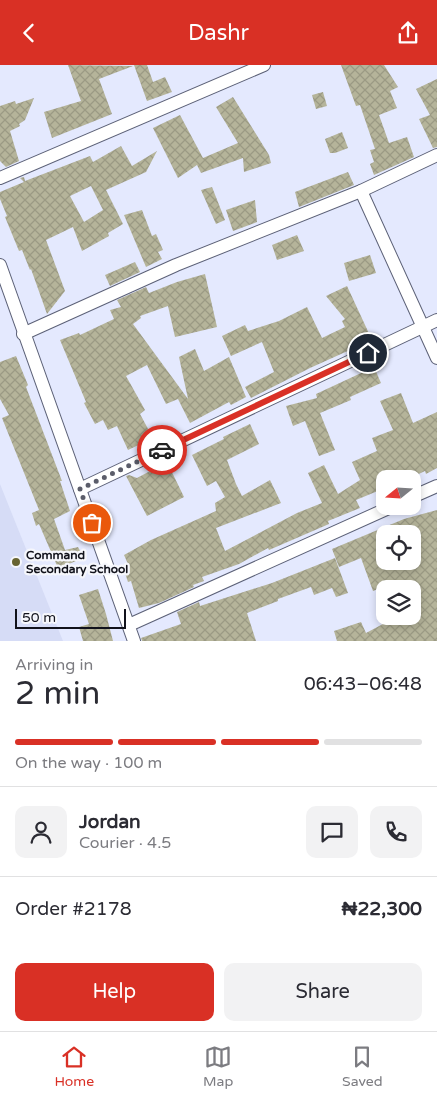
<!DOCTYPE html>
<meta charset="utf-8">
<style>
body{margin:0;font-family:"Varela Round",sans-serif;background:#f2f2f3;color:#2b2b33;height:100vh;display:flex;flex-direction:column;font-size:19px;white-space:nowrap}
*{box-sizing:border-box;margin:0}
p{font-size:16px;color:#7c7c81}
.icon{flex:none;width:28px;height:28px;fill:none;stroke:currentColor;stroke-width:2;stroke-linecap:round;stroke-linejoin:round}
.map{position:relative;height:576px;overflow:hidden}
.drawer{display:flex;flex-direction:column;background:#fff;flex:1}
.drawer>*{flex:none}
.needle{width:32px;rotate:252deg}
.tools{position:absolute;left:376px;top:405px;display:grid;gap:10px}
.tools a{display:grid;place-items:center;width:45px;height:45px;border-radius:10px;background:#fff;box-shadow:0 2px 8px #0003;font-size:25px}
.scale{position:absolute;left:15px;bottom:12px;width:111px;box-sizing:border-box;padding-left:5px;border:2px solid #11121b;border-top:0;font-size:14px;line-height:18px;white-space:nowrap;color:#11121b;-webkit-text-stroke:4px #f6f7fc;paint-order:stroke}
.pin{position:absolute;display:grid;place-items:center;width:42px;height:42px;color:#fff;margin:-21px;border:2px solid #fff;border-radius:50%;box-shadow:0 1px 5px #0007}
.courier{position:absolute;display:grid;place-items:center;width:50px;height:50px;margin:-25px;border:4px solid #d93025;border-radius:50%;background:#fff;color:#222;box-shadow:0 1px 6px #0007}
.head em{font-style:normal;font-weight:600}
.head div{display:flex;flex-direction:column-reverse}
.head{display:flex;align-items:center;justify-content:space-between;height:85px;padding:0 15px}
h1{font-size:32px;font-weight:600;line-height:38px}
.bar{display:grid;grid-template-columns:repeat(4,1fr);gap:8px 5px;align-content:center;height:60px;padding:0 15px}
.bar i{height:6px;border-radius:4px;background:#e1e1e2}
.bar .active{background:#d93025}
.bar p{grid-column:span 4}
.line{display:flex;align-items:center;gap:12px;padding:0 15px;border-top:1px solid #e1e1e2}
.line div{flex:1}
.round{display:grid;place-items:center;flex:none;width:52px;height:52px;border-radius:10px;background:#f2f2f3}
.action{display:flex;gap:10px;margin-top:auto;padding:10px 15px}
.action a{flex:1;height:58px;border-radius:10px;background:#d93025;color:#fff;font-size:20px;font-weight:600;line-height:58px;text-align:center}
.action a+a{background:#f2f2f3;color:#2b2b33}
header{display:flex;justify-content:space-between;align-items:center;height:65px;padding:0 15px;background:#d93025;color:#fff;font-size:22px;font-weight:600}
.dock{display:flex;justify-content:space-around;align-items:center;height:70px;border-top:1px solid #e1e1e2;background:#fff;font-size:14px;color:#7c7c81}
.dock a{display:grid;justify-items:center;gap:2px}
.dock .active{color:#d93025}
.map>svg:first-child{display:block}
.built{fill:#d6dcf6}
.building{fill:url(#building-cross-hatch);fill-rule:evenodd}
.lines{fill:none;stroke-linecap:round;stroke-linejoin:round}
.minor-casing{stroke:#5c6177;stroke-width:14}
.minor{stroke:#fff;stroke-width:12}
.done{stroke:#5b5d6a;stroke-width:5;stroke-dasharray:0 9}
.route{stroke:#d93025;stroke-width:6}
.poi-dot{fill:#686431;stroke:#f6f7fc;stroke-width:2}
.labels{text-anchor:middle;stroke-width:4.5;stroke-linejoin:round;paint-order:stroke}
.poi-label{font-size:12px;font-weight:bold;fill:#11121b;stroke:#f6f7fc;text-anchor:start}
</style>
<header><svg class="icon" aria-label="back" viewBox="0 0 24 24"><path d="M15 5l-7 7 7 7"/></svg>Dashr<svg class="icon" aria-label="share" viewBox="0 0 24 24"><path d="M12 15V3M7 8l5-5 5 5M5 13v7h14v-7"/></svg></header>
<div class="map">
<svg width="437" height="576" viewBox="0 0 437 576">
<defs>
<pattern id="building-cross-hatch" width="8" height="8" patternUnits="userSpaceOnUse" patternTransform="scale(1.25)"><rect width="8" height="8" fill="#b5b49a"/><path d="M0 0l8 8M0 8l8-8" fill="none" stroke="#9b9a84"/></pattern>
</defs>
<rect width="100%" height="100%" fill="#e4e9fe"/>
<!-- built -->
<path class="built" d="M0,419l63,157h-63z"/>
<!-- building -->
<g class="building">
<path d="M68,0l65,1 -34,13 13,35 -60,24 -8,-26 37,-11z"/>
<path d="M134,0h13l6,17 12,-5 7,15 -25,9z"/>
<path d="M341,0h43l14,22 -8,4 7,17 -18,7 10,28 18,-6 7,20 -40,18 -4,-11 4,-2 -4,-12 5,-1 -15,-44 -4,1z"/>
<path d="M437,14v68l-4,1 -14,-29 11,-4 -14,-26z"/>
<path d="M323,27l4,14 -11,3 -4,-14z"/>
<path d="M233,32l36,58 2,8 -27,9 -1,-14 -42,15 -4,-8 -19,13 -25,-50 27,-13 23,43 35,-15 -22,-36z"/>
<path d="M34,33l-9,22 -6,4 1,2 -10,5 9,30 -13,6 -6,-6v-55l15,-5 1,3z"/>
<path d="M342,67l6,16 -13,5h-5l-5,-14z"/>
<path d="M121,81l11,20 25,-15 -11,21 -40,18 17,34 -15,9 1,3 -27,15 -9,-24 -27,13 19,51 -18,23 -16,-45 -1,1 -8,-20 -3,1 -14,-34 2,-1 -7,-17v-7l24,-10 -4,-4 4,-1 1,4 65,-25 3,6zM91,121l12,24 -19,12 -14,-26z"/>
<path d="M348,107l6,13 -55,22 -4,-15z"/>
<path d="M212,122l13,33 -9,4 -15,-34z"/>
<path d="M255,135l2,22 -24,9 -7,-21z"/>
<path d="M142,145l10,26 4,-2 7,16 -5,2 4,7 -16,8 -22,-52z"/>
<path d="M297,170l7,16 -27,9 -5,-15z"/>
<path d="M370,190l6,18 -27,8 -5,-18z"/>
<path d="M135,197l5,10 -30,14 -5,-11z"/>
<path d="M205,209l12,53 -42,10 -7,-31 -28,10 1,2 -8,6 55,75 -9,-42 16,-8 9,22 25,-14 17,40 -15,8 -2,-3 -39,21 -12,-24 -12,5 -19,-39 -21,11 19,34 -5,4 13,24 -25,12 -11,-24 -9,4 -5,-10 -8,4 -11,-21 2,-1 -26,-62 19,-7 1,2 34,-16 -4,-9 11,-3 -4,-7 29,-13 3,6 28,-11z"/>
<path d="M347,221l25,54 -62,28 -59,30 -6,-11 29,-15 -12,-30 -31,14 -9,-20 23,-11 3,6 31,-10 28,-14 15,31 23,-11 -3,-6 3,-2 -19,-23z"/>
<path d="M16,291l12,29 -2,2 36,94h-2l10,30 -16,8 11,31 13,-3 6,11 -26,10 -19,-44 -3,2 -4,-13 7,-3 -37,-92 7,-3 -9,-16v-37z"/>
<path d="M374,302l7,16 -31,14 1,3 -31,13 15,37 -16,6 -14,-35 -12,5 -7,-20 31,-8 -1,-4z"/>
<path d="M401,328l12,30 24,-11v56l-11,6 -1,-3 -17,8h-23v9l-29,12 4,8 -32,13 1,3 -60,26 -1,-2 -29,16 -37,13 2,4 -11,4 1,2 -35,16 -20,5 -8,-27 -3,1 -5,-15 5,-3 -4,-9 27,-15 65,-29 -1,-8 10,-6 -9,-16 -9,5 -15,-31 32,-16 -1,-2 27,-13 9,20 -32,16 9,24 6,12 28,-16 11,23 -65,25 9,23 72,-38 25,-10 -14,-30 16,-8 14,29 22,-14 -8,-18 25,-11 -5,-13 21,-8 -13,-29z"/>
<path d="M167,397l17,35 -37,19 -21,-40 3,-1 8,3z"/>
<path d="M437,445v131h-100l-3,-10 27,-9 5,11 32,-17h14v-33l-15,6h-4l-2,-5 -18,7 -12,-33 -22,9 -7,-18 72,-30zM385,469h27v27h-27z"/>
<path d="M335,493l13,35 -12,4 -4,-9 -18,7 -3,-8 -33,12v2l-31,12 9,28h-114l-1,-3 40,-14 -4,-12 22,-10 1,4 72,-23z"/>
<path d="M98,524l8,25 7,27h-30l-4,-14 10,-3 -10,-29z"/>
</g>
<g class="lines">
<!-- minor casing -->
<g class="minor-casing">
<g id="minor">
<path d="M0,113l264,-113"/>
<path d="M361,126l76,167"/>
<path d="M0,200l134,376"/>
<path d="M23,269l153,-69 185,-74 76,-36"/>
<path d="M80,424l357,-169"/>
<path d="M412,432l25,-11"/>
<path d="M129,560l264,-119"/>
</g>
</g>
<!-- minor -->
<use href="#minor" class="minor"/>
</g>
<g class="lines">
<!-- done -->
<path class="done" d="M92,458l-12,-34 82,-39"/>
<!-- route -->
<path class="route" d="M162,385l206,-97"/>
</g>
<!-- markers -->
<circle class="poi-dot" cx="16" cy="497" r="5"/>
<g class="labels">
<!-- poi labels -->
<g class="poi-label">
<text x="26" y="494">Command<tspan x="26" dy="14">Secondary School</tspan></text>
</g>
</g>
</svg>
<div class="tools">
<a><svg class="needle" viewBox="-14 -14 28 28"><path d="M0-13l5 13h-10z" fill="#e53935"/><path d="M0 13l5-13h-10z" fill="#7c7c81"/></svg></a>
<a><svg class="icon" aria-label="locate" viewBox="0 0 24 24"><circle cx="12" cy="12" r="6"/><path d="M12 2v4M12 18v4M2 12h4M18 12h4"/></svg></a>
<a><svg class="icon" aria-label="layers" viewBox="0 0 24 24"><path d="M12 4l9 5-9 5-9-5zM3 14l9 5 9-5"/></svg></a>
</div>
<div class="scale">50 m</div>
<div class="pin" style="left:92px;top:458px;background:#ea580c"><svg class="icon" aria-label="bag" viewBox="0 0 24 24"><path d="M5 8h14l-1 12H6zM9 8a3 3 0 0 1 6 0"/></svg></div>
<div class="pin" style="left:368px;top:288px;background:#1f2937"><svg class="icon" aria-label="home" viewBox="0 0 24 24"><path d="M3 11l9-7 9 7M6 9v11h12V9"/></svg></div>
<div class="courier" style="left:162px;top:385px"><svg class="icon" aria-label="car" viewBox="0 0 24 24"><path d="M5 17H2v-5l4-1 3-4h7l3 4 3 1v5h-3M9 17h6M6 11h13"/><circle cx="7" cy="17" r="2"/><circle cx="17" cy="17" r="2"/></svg></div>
</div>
<section class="drawer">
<div class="head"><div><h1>2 min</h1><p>Arriving in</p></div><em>06:43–06:48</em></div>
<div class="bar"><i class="active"></i><i class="active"></i><i class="active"></i><i></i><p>On the way · 100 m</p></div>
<div class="line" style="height:90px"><a class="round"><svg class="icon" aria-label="person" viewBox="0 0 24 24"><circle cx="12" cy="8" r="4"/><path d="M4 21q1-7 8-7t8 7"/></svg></a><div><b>Jordan</b><p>Courier · 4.5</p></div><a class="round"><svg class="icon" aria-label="chat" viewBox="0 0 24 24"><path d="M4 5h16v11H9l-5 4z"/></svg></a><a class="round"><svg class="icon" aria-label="phone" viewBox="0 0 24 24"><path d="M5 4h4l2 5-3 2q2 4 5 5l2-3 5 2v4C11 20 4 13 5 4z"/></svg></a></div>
<div class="line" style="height:65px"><div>Order #2178</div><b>₦22,300</b></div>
<div class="action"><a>Help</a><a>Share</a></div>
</section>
<nav class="dock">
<a class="active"><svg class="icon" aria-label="home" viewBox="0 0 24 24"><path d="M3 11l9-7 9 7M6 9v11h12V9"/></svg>Home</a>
<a><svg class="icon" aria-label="map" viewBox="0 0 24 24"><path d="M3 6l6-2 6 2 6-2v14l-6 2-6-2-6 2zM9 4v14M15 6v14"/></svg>Map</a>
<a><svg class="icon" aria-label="saved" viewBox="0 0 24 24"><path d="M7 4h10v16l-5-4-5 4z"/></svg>Saved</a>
</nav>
